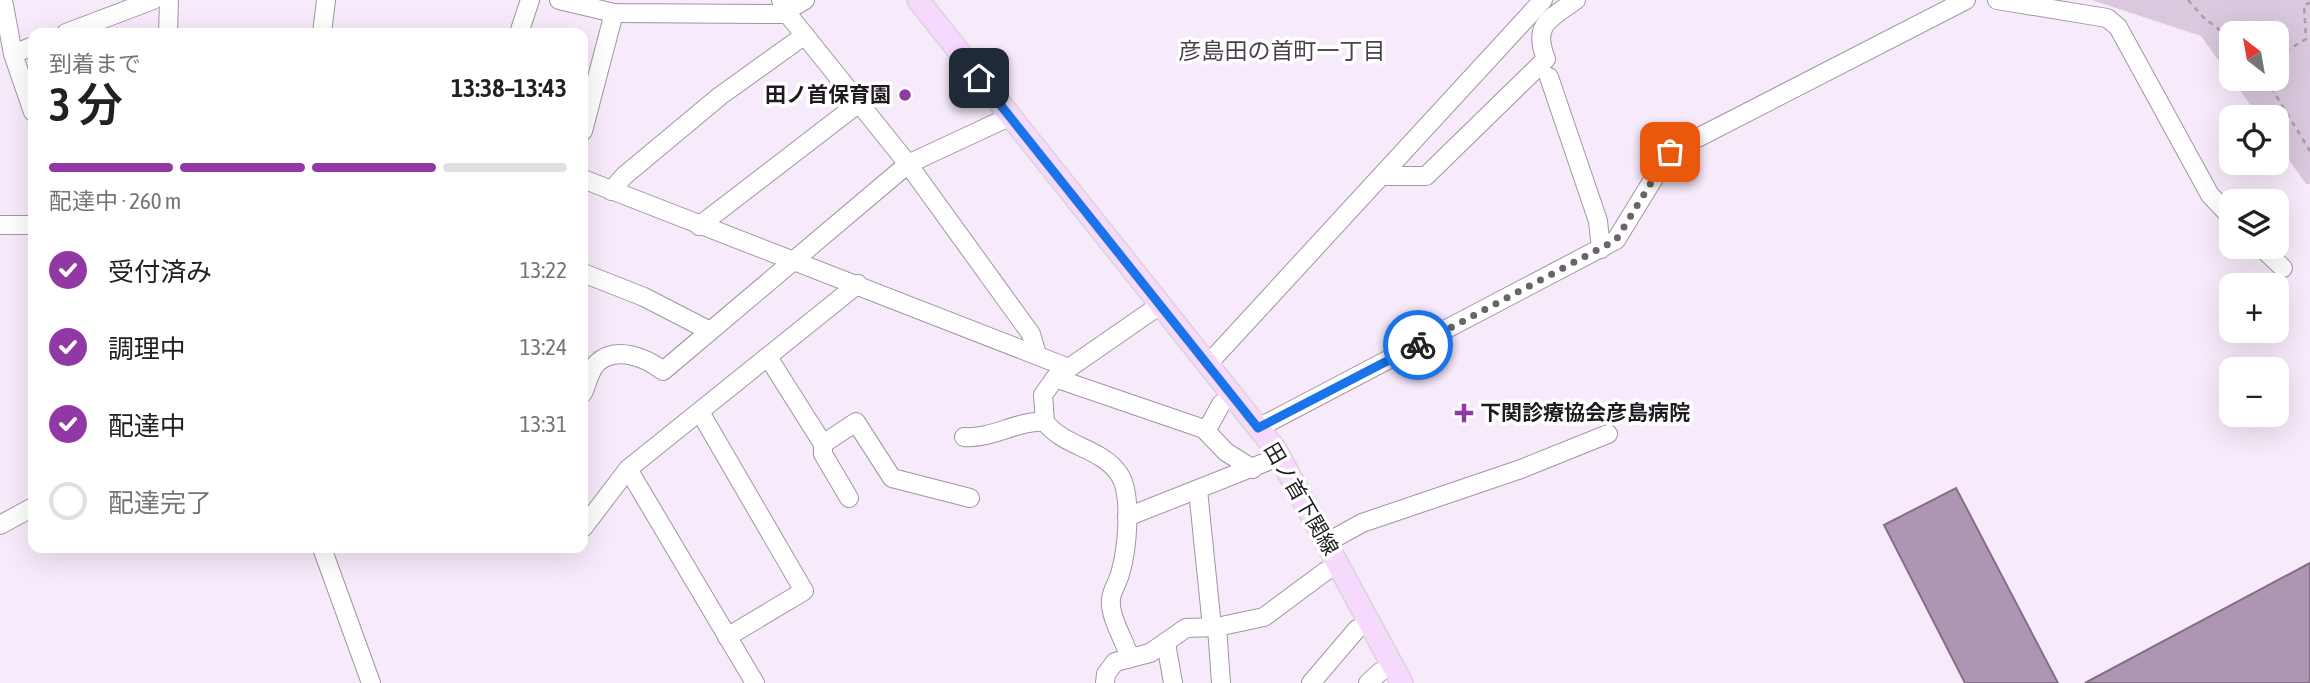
<!DOCTYPE html>
<html lang="ja">
<meta charset="utf-8">
<style>
body{margin:0;font-family:"Asap Condensed","Noto Sans JP",sans-serif;background:#f6f6f6;color:#202124;height:100vh;display:flex;flex-direction:column;font-size:26px;white-space:nowrap}
*{box-sizing:border-box;margin:0}
p{font-size:23px;color:#757577}
.icon{flex:none;width:38px;height:38px;fill:none;stroke:currentColor;stroke-width:2;stroke-linecap:round;stroke-linejoin:round}
.map{position:relative;flex:1;overflow:hidden}
.details{position:absolute;left:28px;top:28px;width:560px;height:525px;display:flex;flex-direction:column;background:#fff;border-radius:14px;box-shadow:0 7px 28px #0002}
.details>*{flex:none}
.needle{width:46px;rotate:329deg}
.controls{position:absolute;left:2219px;top:21px;display:grid;gap:14px}
.controls a{display:grid;place-items:center;width:70px;height:70px;border-radius:14px;background:#fff;box-shadow:0 7px 28px #0002;font-size:35px}
.pin{position:absolute;display:grid;place-items:center;width:60px;height:60px;color:#fff;margin:-30px;border-radius:14px;box-shadow:0 4px 10px #0006}
.courier{position:absolute;display:grid;place-items:center;width:70px;height:70px;margin:-35px;border:5px solid #1a73e8;border-radius:50%;background:#fff;color:#222;box-shadow:0 2px 9px #0007}
.head em{font-style:normal;font-weight:600}
.head div{display:flex;flex-direction:column-reverse}
.head{display:flex;align-items:center;justify-content:space-between;height:119px;padding:0 21px}
h1{font-size:46px;font-weight:600;line-height:52px}
.bar{display:grid;grid-template-columns:repeat(4,1fr);gap:10px 7px;align-content:center;height:84px;padding:0 21px}
.bar i{height:9px;border-radius:5px;background:#e0e0e0}
.bar .active{background:#9138a4}
.bar p{grid-column:span 4}
ol{padding:0 21px;list-style:none}
li{display:flex;align-items:center;gap:21px;height:77px}
li p{margin-inline-start:auto}
li .icon{padding:7px;border-radius:50%;background:#9138a4;color:#fff;stroke-width:4}
li:last-child{color:#757577}
li i{width:38px;height:38px;border:4px solid #e0e0e0;border-radius:50%}
.map>svg:first-child{display:block}
.green{fill:#dac8de}
.water{fill:#ae95b4;stroke:#837088;stroke-width:2}
.lines{fill:none;stroke-linecap:round;stroke-linejoin:round}
.minor-casing{stroke:#a195a3;stroke-width:20}
.major-casing{stroke:#d6d6d7;stroke-width:24}
.path{stroke:#a79daa;stroke-width:2.5;stroke-dasharray:5 5;stroke-linecap:butt}
.minor{stroke:#fff;stroke-width:18}
.major{stroke:#f7d9fe;stroke-width:21}
.done{stroke:#6a636c;stroke-width:7;stroke-dasharray:0 12.6}
.route{stroke:#1a73e8;stroke-width:9}
.poi-dot{fill:#9138a4;stroke:#fff;stroke-width:2.5}
.labels{text-anchor:middle;stroke-width:7;stroke-linejoin:round;paint-order:stroke}
.poi-label{font-size:21px;font-weight:bold;fill:#1e1a20;stroke:#fff;text-anchor:end}
.street-label{font-size:21px;fill:#1e1a20;stroke:#fff}
.neighbourhood-label{font-size:23px;fill:#4a3f4c;stroke:#fff}
</style>
<div class="map">
<svg width="2310" height="683" viewBox="0 0 2310 683">
<rect width="100%" height="100%" fill="#f7eafa"/>
<!-- green -->
<path class="green" d="M2092,0h218v184h-4l-29,-41v-26h-18l-27,-38h45v-46h-46v45l-30,-42z"/>
<!-- water -->
<g class="water">
<path d="M1956,488l102,195h-93l-81,-158z"/>
<path d="M2310,563v120h-225z"/>
</g>
<g class="lines">
<!-- minor casing -->
<g class="minor-casing">
<g id="minor">
<path d="M3,0l10,54 20,58"/>
<path d="M559,0l55,13 167,1 24,-14"/>
<path d="M781,0l5,12 122,152 123,170 6,21"/>
<path d="M1997,0l110,18 11,9 92,168 21,22"/>
<path d="M66,33l87,-33"/>
<path d="M168,33l1,-33"/>
<path d="M322,33l4,-33"/>
<path d="M519,33l11,-33"/>
<path d="M13,54l20,-8"/>
<path d="M1549,77l49,144 3,28"/>
<path d="M583,131l31,-118"/>
<path d="M1381,176h45l120,-117c-14,-35 4,-40 30,-59"/>
<path d="M583,179l486,189 91,-63"/>
<path d="M611,191l13,-15 96,-80 85,-61"/>
<path d="M0,225h33"/>
<path d="M699,226l160,-123"/>
<path d="M2261,247l22,21"/>
<path d="M583,273l61,24 66,34"/>
<path d="M768,357l55,87 33,-22 36,56 78,20"/>
<path d="M1208,364l335,-364"/>
<path d="M583,393c4,-9 7,-23 14,-30 19,-18 50,-5 66,8l245,-207 101,-47"/>
<path d="M700,412l104,179 -77,46"/>
<path d="M1045,422c19,25 57,26 74,52 14,20 8,77 1,100 -2,8 -8,16 -9,25 -2,17 13,41 18,56l-1,4"/>
<path d="M1258,428l358,-188 54,-88 296,-152"/>
<path d="M1204,429l22,23 27,17"/>
<path d="M964,437c29,2 53,-17 81,-15l-2,-27 12,-17 149,51 4,-1 13,-24"/>
<path d="M823,444v10l26,44"/>
<path d="M628,469l127,214"/>
<path d="M1198,490l14,137"/>
<path d="M1127,517l139,-55"/>
<path d="M0,525l33,-18"/>
<path d="M583,528l45,-59 230,-185"/>
<path d="M1326,543l36,-20 159,-54 87,-35"/>
<path d="M322,548l49,135"/>
<path d="M1217,627l4,56"/>
<path d="M1166,643l7,40"/>
<path d="M1105,683l1,-9 9,-12 35,-9 36,-25 31,-1 47,-10 62,-46"/>
<path d="M1311,683l46,-54"/>
<path d="M1368,683l12,-11"/>
</g>
</g>
<!-- major casing -->
<g class="major-casing">
<path id="major" d="M918,0l358,450 126,233"/>
</g>
<!-- path -->
<g class="path">
<path d="M2188,0l15,17 28,22"/>
<path d="M2277,51l4,3 25,-15 -2,-34 6,-2"/>
<path d="M2266,79l44,72"/>
</g>
<!-- minor -->
<use href="#minor" class="minor"/>
<!-- major -->
<use href="#major" class="major"/>
</g>
<g class="lines">
<!-- done -->
<path class="done" d="M1418,345l198,-105 54,-88"/>
<!-- route -->
<path class="route" d="M979,78l279,350 160,-83"/>
</g>
<!-- markers -->
<g class="poi-dot">
<circle cx="905" cy="95" r="7"/>
<path d="M1460.5 402.5h7v7h7v7h-7v7h-7v-7h-7v-7h7z"/>
</g>
<g class="labels">
<!-- poi labels -->
<g class="poi-label">
<text x="891" y="102">田ノ首保育園</text>
<text x="1480" y="420" text-anchor="start">下関診療協会彦島病院</text>
</g>
<!-- street labels -->
<g class="street-label">
<text transform="translate(1301 499) rotate(60)" y="7">田ノ首下関線</text>
</g>
<!-- neighbourhood labels -->
<g class="neighbourhood-label">
<text x="1282" y="59">彦島田の首町一丁目</text>
</g>
</g>
</svg>
<div class="controls">
<a><svg class="needle" viewBox="-14 -14 28 28"><path d="M0-13l5 13h-10z" fill="#e53935"/><path d="M0 13l5-13h-10z" fill="#757577"/></svg></a>
<a><svg class="icon" aria-label="locate" viewBox="0 0 24 24"><circle cx="12" cy="12" r="6"/><path d="M12 2v4M12 18v4M2 12h4M18 12h4"/></svg></a>
<a><svg class="icon" aria-label="layers" viewBox="0 0 24 24"><path d="M12 4l9 5-9 5-9-5zM3 14l9 5 9-5"/></svg></a>
<a>+</a>
<a>−</a>
</div>
<div class="pin" style="left:1670px;top:152px;background:#ea580c"><svg class="icon" aria-label="bag" viewBox="0 0 24 24"><path d="M5 8h14l-1 12H6zM9 8a3 3 0 0 1 6 0"/></svg></div>
<div class="pin" style="left:979px;top:78px;background:#1f2937"><svg class="icon" aria-label="home" viewBox="0 0 24 24"><path d="M3 11l9-7 9 7M6 9v11h12V9"/></svg></div>
<div class="courier" style="left:1418px;top:345px"><svg class="icon" aria-label="bike" viewBox="0 0 24 24"><circle cx="6" cy="16" r="4"/><circle cx="18" cy="16" r="4"/><path d="M6 16l4-8h5l3 8M10 8l3 8H6M13 5h3"/></svg></div>
<section class="details">
<div class="head"><div><h1>3 分</h1><p>到着まで</p></div><em>13:38–13:43</em></div>
<div class="bar"><i class="active"></i><i class="active"></i><i class="active"></i><i></i><p>配達中 · 260 m</p></div>
<ol>
<li><svg class="icon" aria-label="check" viewBox="0 0 24 24"><path d="M5 12l5 5 9-10"/></svg>受付済み<p>13:22</p></li>
<li><svg class="icon" aria-label="check" viewBox="0 0 24 24"><path d="M5 12l5 5 9-10"/></svg>調理中<p>13:24</p></li>
<li><svg class="icon" aria-label="check" viewBox="0 0 24 24"><path d="M5 12l5 5 9-10"/></svg>配達中<p>13:31</p></li>
<li><i></i>配達完了</li>
</ol>
</section>
</div>
